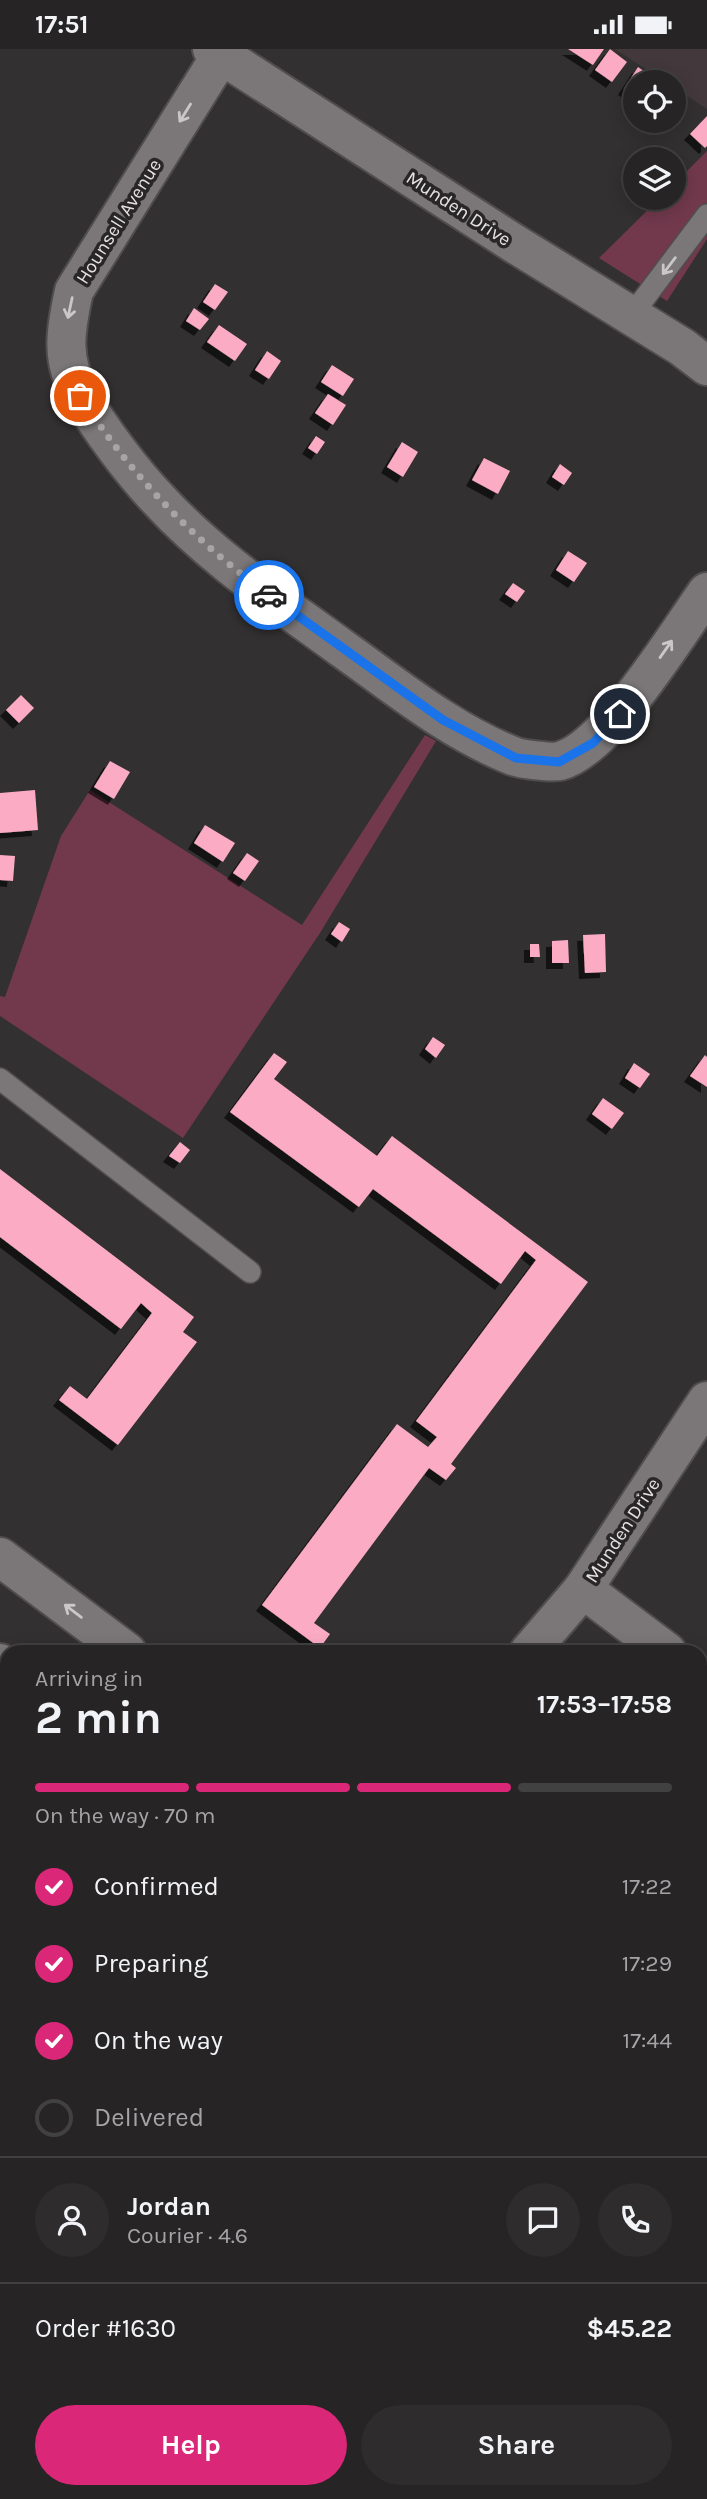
<!DOCTYPE html>
<meta charset="utf-8">
<style>
body{margin:0;font-family:Karla,sans-serif;background:#2e2c2d;color:#f1f3f6;height:100vh;display:flex;flex-direction:column;font-size:26px;white-space:nowrap}
*{box-sizing:border-box;margin:0}
p{font-size:23px;color:#a4a4a7}
.icon{flex:none;width:38px;height:38px;fill:none;stroke:currentColor;stroke-width:2;stroke-linecap:round;stroke-linejoin:round}
.map{position:relative;flex:1;overflow:hidden}
.panel{position:absolute;left:0px;top:1596px;width:707px;height:854px;display:flex;flex-direction:column;background:#262425;border-radius:21px 21px 0 0;box-shadow:0 4px 18px #0003,0 0 0 2px #424142}
.panel>*{flex:none}
.tools{position:absolute;left:623px;top:21px;display:grid;gap:14px}
.tools a{display:grid;place-items:center;width:63px;height:63px;border-radius:50%;background:#262425;box-shadow:0 4px 18px #0003,0 0 0 2px #424142;font-size:35px}
.pin{position:absolute;display:grid;place-items:center;width:60px;height:60px;color:#fff;margin:-30px;border:4px solid #fff;border-radius:50%;box-shadow:0 2px 7px #0007}
.courier{position:absolute;display:grid;place-items:center;width:70px;height:70px;margin:-35px;border:5px solid #1a73e8;border-radius:50%;background:#fff;color:#222;box-shadow:0 2px 9px #0007}
.summary em{font-style:normal;font-weight:700}
.summary div{display:flex;flex-direction:column-reverse}
.summary{display:flex;align-items:center;justify-content:space-between;height:119px;padding:0 35px}
h1{font-size:46px;font-weight:700;line-height:52px}
.bar{display:grid;grid-template-columns:repeat(4,1fr);gap:10px 7px;align-content:center;height:84px;padding:0 35px}
.bar i{height:9px;border-radius:5px;background:#424142}
.bar .selected{background:#db2777}
.bar p{grid-column:span 4}
.line{display:flex;align-items:center;gap:18px;padding:0 35px;border-top:2px solid #424142}
.line div{flex:1}
.round{display:grid;place-items:center;flex:none;width:74px;height:74px;border-radius:37px;background:#2e2c2d}
ol{padding:0 35px;list-style:none}
li{display:flex;align-items:center;gap:21px;height:77px}
li p{margin-inline-start:auto}
li .icon{padding:7px;border-radius:50%;background:#db2777;color:#fff;stroke-width:4}
li:last-child{color:#a4a4a7}
li i{width:38px;height:38px;border:4px solid #424142;border-radius:50%}
.action{display:flex;gap:14px;margin-top:auto;padding:14px 35px}
.action a{flex:1;height:80px;border-radius:42px;background:#db2777;color:#fff;font-size:28px;font-weight:700;line-height:80px;text-align:center}
.action a+a{background:#2e2c2d;color:#f1f3f6}
.status{display:flex;justify-content:space-between;align-items:center;height:49px;padding:0 35px;background:#262425;direction:ltr}
.status svg{height:19px;fill:currentColor}
.map>svg:first-child{display:block}
.built{fill:#43393c}
.green{fill:#72394d}
.building{fill:#fbacc4;filter:url(#shadow)}
.lines{fill:none;stroke-linecap:round;stroke-linejoin:round}
.service-casing{stroke:#504d4e;stroke-width:24}
.minor-casing{stroke:#504d4e;stroke-width:42}
.secondary-casing{stroke:#504d4e;stroke-width:42}
.service{stroke:#7b7778;stroke-width:21}
.minor{stroke:#7b7778;stroke-width:38}
.secondary{stroke:#7b7778;stroke-width:38}
.oneway{stroke:#cac7c8}
.done{stroke:#a7a4a5;stroke-width:7;stroke-dasharray:0 12.6}
.route{stroke:#1a73e8;stroke-width:9}
.labels{text-anchor:middle;stroke-width:7;stroke-linejoin:round;paint-order:stroke}
.street-label{font-size:19px;fill:#e5e2e3;stroke:#292627}
</style>
<div class="status"><b>17:51</b><svg viewBox="0 0 49 12"><path d="M0 12V9h3v3zM5 12V6h3v6zM10 12V3h3v9zM15 12V0h3v12zM26 1h20v11H26zM47 4h2v5h-2z"/></svg></div>
<div class="map">
<svg width="707" height="2450" viewBox="0 0 707 2450">
<defs>
<filter id="shadow"><feDropShadow dx="-6" dy="6" stdDeviation="0" flood-color="#0009"/></filter>
</defs>
<rect width="100%" height="100%" fill="#333031"/>
<!-- built -->
<g class="built">
<path d="M615,0h92v60l-33,-22v-5h-8z"/>
<path d="M0,1665l7,6v772h693v-249l7,5v251h-707z"/>
</g>
<!-- green -->
<g class="green">
<path d="M707,102v88l-40,62 -68,-43 61,-60h14v-14z"/>
<path d="M425,686l11,6 -116,192 -137,205 -183,-122v-20l5,1 56,-161 29,-46 212,135z"/>
</g>
<!-- building -->
<g class="building">
<path d="M568,0h36l-11,16z"/>
<path d="M610,0l17,13 -15,20 -17,-12z"/>
<path d="M638,18l19,13 -1,2h-21v14l-11,-7z"/>
<path d="M707,67v30l-2,2 -15,-14z"/>
<path d="M215,235l13,8 -13,18 -12,-8z"/>
<path d="M194,259l15,11 -9,11 -14,-9z"/>
<path d="M219,276l28,19 -12,17 -28,-19z"/>
<path d="M267,302l14,10 -12,18 -14,-9z"/>
<path d="M332,316l22,14 -11,17 -22,-14z"/>
<path d="M328,345l18,11 -13,20 -18,-12z"/>
<path d="M316,387l9,6 -8,12 -9,-6z"/>
<path d="M402,393l16,10 -15,25 -16,-10z"/>
<path d="M484,409l26,13 -12,23 -26,-14z"/>
<path d="M560,415l12,9 -8,12 -12,-8z"/>
<path d="M568,502l19,12 -13,19 -18,-12z"/>
<path d="M513,534l12,8 -8,11 -12,-8z"/>
<path d="M21,646l13,13 -15,15 -13,-13z"/>
<path d="M110,712l20,11 -16,27 -20,-12z"/>
<path d="M35,741l3,40 -38,3v-40z"/>
<path d="M205,776l30,18 -12,19 -29,-19z"/>
<path d="M247,804l12,8 -14,20 -12,-8z"/>
<path d="M0,806l15,1 -2,25 -13,-1z"/>
<path d="M339,873l11,7 -8,13 -11,-8z"/>
<path d="M605,885l1,38 -21,1 -2,-38z"/>
<path d="M568,891l1,23h-17v-22z"/>
<path d="M530,895h9l1,13h-10z"/>
<path d="M433,988l12,8 -9,13 -11,-9z"/>
<path d="M274,1004l13,9 -13,17 103,77 15,-20 196,146 -137,182 5,4 -10,12 -17,-12 -115,155 16,11 -10,14 -58,-43 135,-181 31,23 9,-10 -21,-16 120,-161 -11,-9 -24,33 -128,-95 -14,18 -129,-95z"/>
<path d="M705,1006l2,2v30l-17,-11z"/>
<path d="M634,1014l16,11 -10,14 -15,-10z"/>
<path d="M603,1049l21,15 -12,16 -20,-15z"/>
<path d="M180,1093l10,8 -10,13 -11,-7z"/>
<path d="M0,1120l194,148 -11,15 14,10 -79,103 -59,-45 11,-14 17,13 65,-86 -11,-10 -20,26 -121,-92z"/>
<path d="M7,1935v116l-7,-5v-102z"/>
</g>
<g class="lines">
<!-- service casing -->
<g class="service-casing">
<g id="service">
<path d="M631,267l76,-101"/>
<path d="M0,1030l250,193"/>
<path d="M0,1823h7"/>
<path d="M0,2068l7,6"/>
<path d="M0,2179l7,5"/>
<path d="M0,2433h7"/>
<path d="M281,2443l1,7"/>
<path d="M511,2443l9,7"/>
</g>
</g>
<!-- minor casing -->
<g class="minor-casing">
<g id="minor">
<path d="M212,0l303,195 167,103 25,19"/>
<path d="M221,6l-147,236c-9,41 -14,69 8,107 18,31 51,75 76,101 54,59 121,103 185,150 55,39 107,82 170,107 7,3 39,7 47,5 48,-13 117,-127 147,-169"/>
<path d="M583,1540l84,63"/>
<path d="M529,1603l54,-63 124,-188"/>
<path d="M700,1627l7,6"/>
</g>
</g>
<!-- secondary casing -->
<g class="secondary-casing">
<g id="secondary">
<path d="M0,1508l127,95"/>
<path d="M0,1614l7,5"/>
<path d="M700,2041l7,5"/>
<path d="M700,2135l7,5"/>
</g>
</g>
<!-- service -->
<use href="#service" class="service"/>
<!-- minor -->
<use href="#minor" class="minor"/>
<!-- secondary -->
<use href="#secondary" class="secondary"/>
</g>
<!-- one-way arrows -->
<defs><path id="oneway-shaft" d="M-6 0H5M1.5-3L5.5 0L1.5 3" fill="none" stroke-width="1.6" stroke-linecap="round" stroke-linejoin="round" transform="scale(1.75)"/></defs>
<g class="oneway">
<use href="#oneway-shaft" transform="translate(185 64) rotate(122)"/>
<use href="#oneway-shaft" transform="translate(669 217) rotate(127)"/>
<use href="#oneway-shaft" transform="translate(70 259) rotate(102)"/>
<use href="#oneway-shaft" transform="translate(666 600) rotate(-55)"/>
<use href="#oneway-shaft" transform="translate(73 1562) rotate(-143)"/>
</g>
<g class="lines">
<!-- done -->
<path class="done" d="M80,347c51,79 113,144 189,199"/>
<!-- route -->
<path class="route" d="M269,546l174,125 73,38 43,4 34,-19 27,-29"/>
</g>
<g class="labels">
<!-- street labels -->
<g class="street-label">
<text transform="translate(459 159) rotate(33)" y="7">Munden Drive</text>
<text transform="translate(118 172) rotate(-58)" y="7">Hounsell Avenue</text>
<text transform="translate(622 1481) rotate(-57)" y="7">Munden Drive</text>
</g>
</g>
</svg>
<div class="tools">
<a><svg class="icon" aria-label="locate" viewBox="0 0 24 24"><circle cx="12" cy="12" r="6"/><path d="M12 2v4M12 18v4M2 12h4M18 12h4"/></svg></a>
<a><svg class="icon" aria-label="layers" viewBox="0 0 24 24"><path d="M12 4l9 5-9 5-9-5zM3 14l9 5 9-5"/></svg></a>
</div>
<div class="pin" style="left:80px;top:347px;background:#ea580c"><svg class="icon" aria-label="bag" viewBox="0 0 24 24"><path d="M5 8h14l-1 12H6zM9 8a3 3 0 0 1 6 0"/></svg></div>
<div class="pin" style="left:620px;top:665px;background:#1f2937"><svg class="icon" aria-label="home" viewBox="0 0 24 24"><path d="M3 11l9-7 9 7M6 9v11h12V9"/></svg></div>
<div class="courier" style="left:269px;top:546px"><svg class="icon" aria-label="car" viewBox="0 0 24 24"><path d="M5 17H2v-5l4-1 3-4h7l3 4 3 1v5h-3M9 17h6M6 11h13"/><circle cx="7" cy="17" r="2"/><circle cx="17" cy="17" r="2"/></svg></div>
<section class="panel">
<div class="summary"><div><h1>2 min</h1><p>Arriving in</p></div><em>17:53–17:58</em></div>
<div class="bar"><i class="selected"></i><i class="selected"></i><i class="selected"></i><i></i><p>On the way · 70 m</p></div>
<ol>
<li><svg class="icon" aria-label="check" viewBox="0 0 24 24"><path d="M5 12l5 5 9-10"/></svg>Confirmed<p>17:22</p></li>
<li><svg class="icon" aria-label="check" viewBox="0 0 24 24"><path d="M5 12l5 5 9-10"/></svg>Preparing<p>17:29</p></li>
<li><svg class="icon" aria-label="check" viewBox="0 0 24 24"><path d="M5 12l5 5 9-10"/></svg>On the way<p>17:44</p></li>
<li><i></i>Delivered</li>
</ol>
<div class="line" style="height:126px"><a class="round"><svg class="icon" aria-label="person" viewBox="0 0 24 24"><circle cx="12" cy="8" r="4"/><path d="M4 21q1-7 8-7t8 7"/></svg></a><div><b>Jordan</b><p>Courier · 4.6</p></div><a class="round"><svg class="icon" aria-label="chat" viewBox="0 0 24 24"><path d="M4 5h16v11H9l-5 4z"/></svg></a><a class="round"><svg class="icon" aria-label="phone" viewBox="0 0 24 24"><path d="M5 4h4l2 5-3 2q2 4 5 5l2-3 5 2v4C11 20 4 13 5 4z"/></svg></a></div>
<div class="line" style="height:91px"><div>Order #1630</div><b>$45.22</b></div>
<div class="action"><a>Help</a><a>Share</a></div>
</section>
</div>
